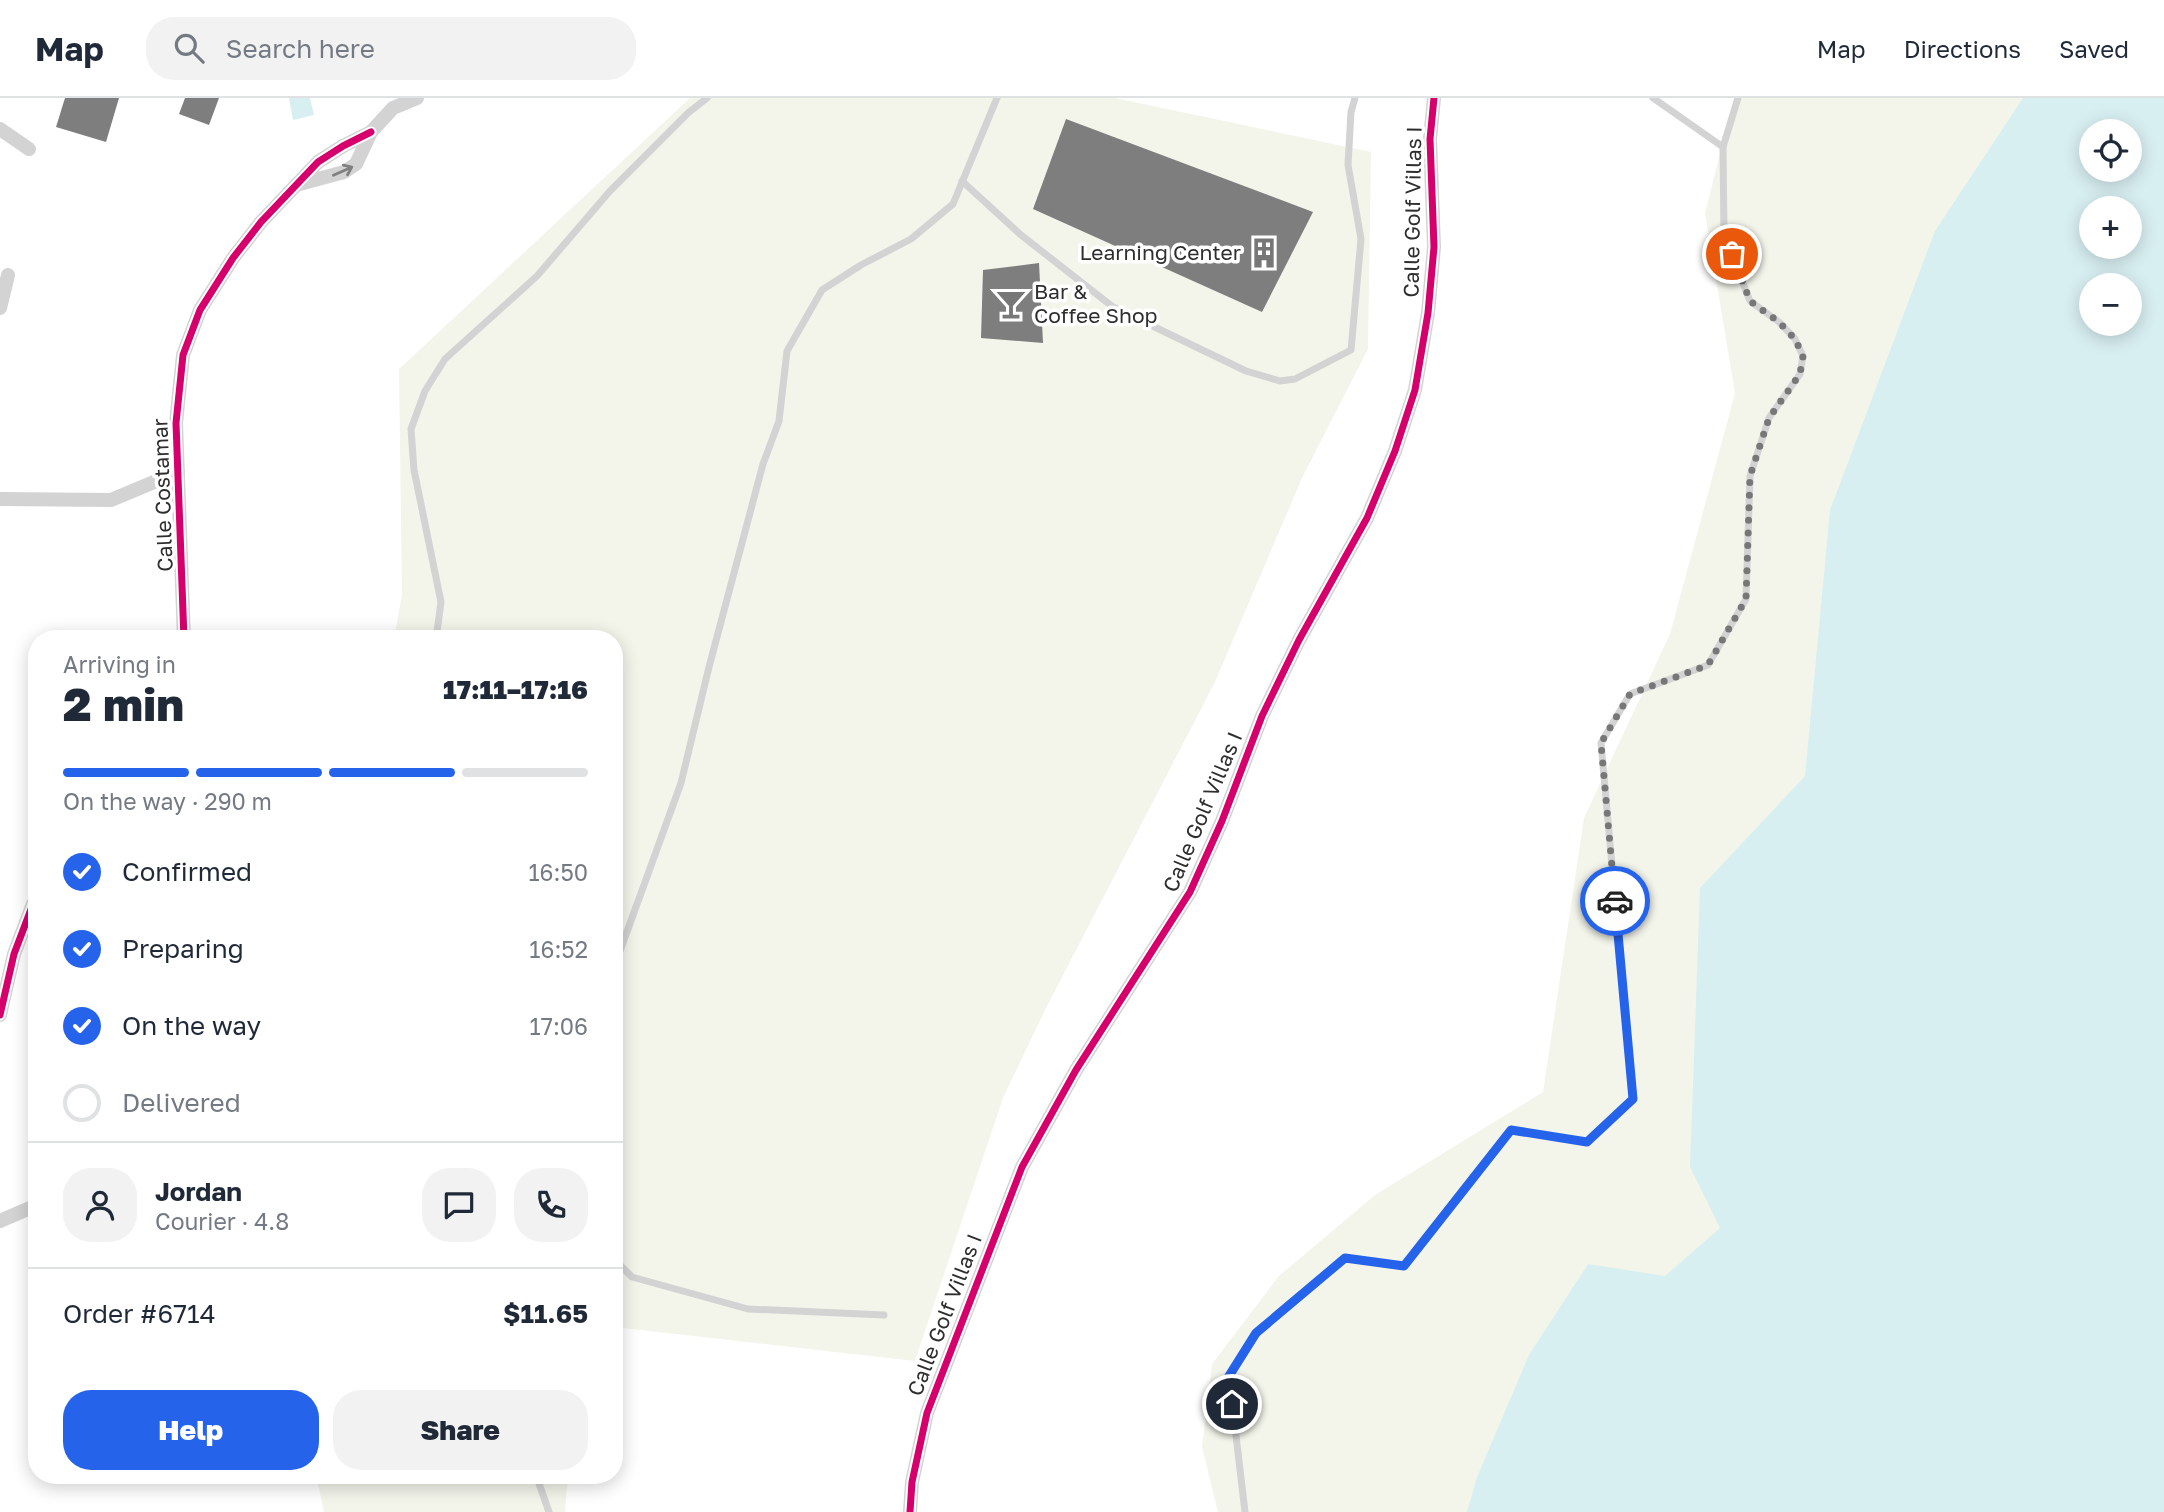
<!DOCTYPE html>
<meta charset="utf-8">
<style>
body{margin:0;font-family:"Golos Text",sans-serif;background:#f2f2f3;color:#1f2937;height:100vh;display:flex;flex-direction:column;font-size:26px;white-space:nowrap}
*{box-sizing:border-box;margin:0}
p{font-size:23px;color:#747a83}
.icon{flex:none;width:38px;height:38px;fill:none;stroke:currentColor;stroke-width:2;stroke-linecap:round;stroke-linejoin:round}
.map{position:relative;flex:1;overflow:hidden}
.sheet{position:absolute;left:28px;top:532px;width:595px;height:854px;display:flex;flex-direction:column;background:#fff;border-radius:28px;box-shadow:0 4px 18px #0003}
.sheet>*{flex:none}
.buttons{position:absolute;left:2079px;top:21px;display:grid;gap:14px}
.buttons a{display:grid;place-items:center;width:63px;height:63px;border-radius:50%;background:#fff;box-shadow:0 4px 18px #0003;font-size:35px}
.pin{position:absolute;display:grid;place-items:center;width:60px;height:60px;color:#fff;margin:-30px;border:4px solid #fff;border-radius:50%;box-shadow:0 2px 7px #0007}
.courier{position:absolute;display:grid;place-items:center;width:70px;height:70px;margin:-35px;border:5px solid #2563eb;border-radius:50%;background:#fff;color:#222;box-shadow:0 2px 9px #0007}
.headline em{font-style:normal;font-weight:800}
.headline div{display:flex;flex-direction:column-reverse}
.headline{display:flex;align-items:center;justify-content:space-between;height:119px;padding:0 35px}
h1{font-size:46px;font-weight:800;line-height:52px}
.bar{display:grid;grid-template-columns:repeat(4,1fr);gap:10px 7px;align-content:center;height:84px;padding:0 35px}
.bar i{height:9px;border-radius:5px;background:#e0e1e3}
.bar .on{background:#2563eb}
.bar p{grid-column:span 4}
.line{display:flex;align-items:center;gap:18px;padding:0 35px;border-top:2px solid #e0e1e3}
.line div{flex:1}
.round{display:grid;place-items:center;flex:none;width:74px;height:74px;border-radius:28px;background:#f2f2f3}
ol{padding:0 35px;list-style:none}
li{display:flex;align-items:center;gap:21px;height:77px}
li p{margin-inline-start:auto}
li .icon{padding:7px;border-radius:50%;background:#2563eb;color:#fff;stroke-width:4}
li:last-child{color:#747a83}
li i{width:38px;height:38px;border:4px solid #e0e1e3;border-radius:50%}
.button{display:flex;gap:14px;margin-top:auto;padding:14px 35px}
.button a{flex:1;height:80px;border-radius:28px;background:#2563eb;color:#fff;font-size:28px;font-weight:800;line-height:80px;text-align:center}
.button a+a{background:#f2f2f3;color:#1f2937}
header{display:flex;align-items:center;gap:42px;box-sizing:border-box;height:98px;padding:0 35px;background:#fff;border-bottom:2px solid #e0e1e3}
header strong{font-size:33px}
nav{display:flex;gap:38px;margin-inline-start:auto;font-size:24px}
.search{width:490px;height:63px;background:#f2f2f3;display:flex;align-items:center;gap:18px;box-sizing:border-box;padding:0 24px;border-radius:28px;color:#747a83;font-size:26px}
.map>svg:first-child{display:block}
.green{fill:#f3f5eb}
.water{fill:#d8eff2;fill-rule:evenodd}
.building{fill:#7e7e7e}
.lines{fill:none;stroke-linecap:round;stroke-linejoin:round}
.service{stroke:#d3d3d3;stroke-width:7}
.minor{stroke:#d3d3d3;stroke-width:14}
.cycleway-casing{stroke:#fff;stroke-width:11}
.cycleway{stroke:#d6006c;stroke-width:7}
.oneway{stroke:#808080}
.done{stroke:#777;stroke-width:7;stroke-dasharray:0 12.6}
.route{stroke:#2563eb;stroke-width:9}
.labels{text-anchor:middle;stroke-width:7;stroke-linejoin:round;paint-order:stroke}
.street-label{font-size:21px;fill:#2e2e2e;stroke:#fff}
.poi-label{font-size:21px;fill:#2e2e2e;stroke:#fff;text-anchor:end}
</style>
<header>
<strong>Map</strong>
<div class="search"><svg class="icon" aria-label="search" viewBox="0 0 24 24"><circle cx="10" cy="10" r="6"/><path d="M15 15l6 6"/></svg>Search here</div>
<nav><a>Map</a><a>Directions</a><a>Saved</a></nav>
</header>
<div class="map">
<svg width="2164" height="1414" viewBox="0 0 2164 1414">
<rect width="100%" height="100%" fill="#fff"/>
<!-- green -->
<g class="green">
<path d="M690,0h425l256,54 -3,197 -66,129 -87,204 -169,326 -43,90 -88,263 -301,-34v-688h-220l8,-45 -3,-225z"/>
<path d="M1734,0h340l-321,1137 -233,277h-302l-16,-65 10,-83 67,-88 96,-81 168,-103 41,-274 86,-184 65,-241 -30,-180z"/>
<path d="M316,1377h252l-3,37h-241z"/>
</g>
<!-- water -->
<g class="water">
<path d="M289,0h21l4,17 -21,5z"/>
<path d="M2023,0h141v1414h-697l10,-35 52,-122 59,-91 77,12 55,-48 -30,-61 10,-279 105,-112 25,-266 105,-279zM2091,33h39v39h-39zM2091,110h39v39h-39zM2091,187h39v39h-39z"/>
</g>
<!-- building -->
<g class="building">
<path d="M65,0h54l-13,44 -50,-15z"/>
<path d="M185,0h34l-10,27 -30,-11z"/>
<path d="M1066,21l247,93 -51,100 -229,-103z"/>
<path d="M1039,165l4,80 -62,-5 2,-68z"/>
</g>
<g class="lines">
<!-- service -->
<g class="service">
<path d="M1653,0l70,49"/>
<path d="M962,83l59,54 92,72 133,64 34,10 15,-2 56,-29 10,-111 -13,-74 3,-53 4,-14"/>
<path d="M436,541l5,-37 -27,-132 -3,-41 14,-38 20,-32 92,-83 73,-85 78,-78 19,-15"/>
<path d="M614,877l2,-13 65,-179 28,-116 54,-203 16,-43 8,-70 35,-61 39,-25 50,-26 42,-35 44,-106"/>
<path d="M614,1161l18,18 116,32 136,6"/>
<path d="M536,1377l13,37"/>
<path d="M1245,1414l-16,-136 28,-43 88,-75 58,8 108,-136 76,12 46,-43 -32,-356 29,-49 78,-29 38,-66 4,-123 19,-58 31,-44 3,-18 -8,-17 -16,-17 -29,-21 -26,-66 -1,-88 15,-49"/>
</g>
<!-- minor -->
<g class="minor">
<path d="M0,31l29,20"/>
<path d="M296,87l48,-13 12,-8 15,-32 22,-24 24,-10"/>
<path d="M0,210l8,-33"/>
<path d="M0,401l111,1 67,-28"/>
<path d="M184,541l-8,-216 7,-68 17,-45 33,-52 28,-36 57,-60 25,-16 28,-14"/>
<path d="M0,917l14,-61 19,-50 4,-5"/>
<path d="M0,1123l37,-16"/>
<path d="M910,1414l2,-30 15,-69 95,-246 54,-97 114,-178 32,-71 40,-105 37,-76 68,-122 28,-67 20,-61 13,-77 6,-66 -4,-108 4,-41"/>
</g>
<!-- cycleway casing -->
<g class="cycleway-casing">
<g id="cycleway">
<path d="M184,541l-8,-216 7,-68 17,-45 33,-52 28,-36 57,-60 25,-16 28,-14"/>
<path d="M0,917l14,-61 19,-50 4,-5"/>
<path d="M910,1414l2,-30 15,-69 95,-246 54,-97 114,-178 32,-71 40,-105 37,-76 68,-122 28,-67 20,-61 13,-77 6,-66 -4,-108 4,-41"/>
</g>
</g>
<!-- cycleway -->
<use href="#cycleway" class="cycleway"/>
</g>
<!-- one-way arrows -->
<defs><path id="oneway-shaft" d="M-6 0H5M1.5-3L5.5 0L1.5 3" fill="none" stroke-width="1.6" stroke-linecap="round" stroke-linejoin="round" transform="scale(1.75)"/></defs>
<use class="oneway" href="#oneway-shaft" transform="translate(343 73) rotate(-24)"/>
<g class="lines">
<!-- done -->
<path class="done" d="M1615,803l-14,-158 29,-49 78,-29 38,-66 4,-123 19,-58 31,-44 3,-18 -8,-17 -16,-17 -29,-21 -18,-47"/>
<!-- route -->
<path class="route" d="M1232,1306l-3,-28 27,-43 89,-75 59,8 107,-136 76,12 46,-43 -18,-198"/>
</g>
<!-- icons -->
<defs>
<g id="building-bare" transform="scale(2.415)"><path d="M-4-6H4V6H1V3H-1V6H-4ZM-2.5-4.3h1.7v1.8h-1.7ZM.8-4.3h1.7v1.8H.8ZM-2.5-1h1.7V.8h-1.7ZM.8-1h1.7V.8H.8Z" fill="#777" stroke="#fff" stroke-width="2.5" paint-order="stroke"/></g>
<g id="bar-bare" transform="scale(2.415)"><path d="M-6-5H6L.8 .8V4.5H3.5V6h-7V4.5H-.8V.8Z" fill="#777" stroke="#fff" stroke-width="2.5" paint-order="stroke"/></g>
</defs>
<g fill-rule="evenodd">
<use href="#building-bare" x="1264" y="155"/>
<use href="#bar-bare" x="1011" y="206"/>
</g>
<g class="labels">
<!-- street labels -->
<g class="street-label">
<text transform="translate(1413 114) rotate(-89)" y="7">Calle Golf Villas I</text>
<text transform="translate(163 397) rotate(-92)" y="7">Calle Costamar</text>
<text transform="translate(1203 714) rotate(-67)" y="7">Calle Golf Villas I</text>
<text transform="translate(945 1217) rotate(-69)" y="7">Calle Golf Villas I</text>
</g>
<!-- poi labels -->
<g class="poi-label">
<text x="1241" y="162">Learning Center</text>
<text x="1034" y="201" text-anchor="start">Bar &amp;<tspan x="1034" dy="24">Coffee Shop</tspan></text>
</g>
</g>
</svg>
<div class="buttons">
<a><svg class="icon" aria-label="locate" viewBox="0 0 24 24"><circle cx="12" cy="12" r="6"/><path d="M12 2v4M12 18v4M2 12h4M18 12h4"/></svg></a>
<a>+</a>
<a>−</a>
</div>
<div class="pin" style="left:1732px;top:156px;background:#ea580c"><svg class="icon" aria-label="bag" viewBox="0 0 24 24"><path d="M5 8h14l-1 12H6zM9 8a3 3 0 0 1 6 0"/></svg></div>
<div class="pin" style="left:1232px;top:1306px;background:#1f2937"><svg class="icon" aria-label="home" viewBox="0 0 24 24"><path d="M3 11l9-7 9 7M6 9v11h12V9"/></svg></div>
<div class="courier" style="left:1615px;top:803px"><svg class="icon" aria-label="car" viewBox="0 0 24 24"><path d="M5 17H2v-5l4-1 3-4h7l3 4 3 1v5h-3M9 17h6M6 11h13"/><circle cx="7" cy="17" r="2"/><circle cx="17" cy="17" r="2"/></svg></div>
<section class="sheet">
<div class="headline"><div><h1>2 min</h1><p>Arriving in</p></div><em>17:11–17:16</em></div>
<div class="bar"><i class="on"></i><i class="on"></i><i class="on"></i><i></i><p>On the way · 290 m</p></div>
<ol>
<li><svg class="icon" aria-label="check" viewBox="0 0 24 24"><path d="M5 12l5 5 9-10"/></svg>Confirmed<p>16:50</p></li>
<li><svg class="icon" aria-label="check" viewBox="0 0 24 24"><path d="M5 12l5 5 9-10"/></svg>Preparing<p>16:52</p></li>
<li><svg class="icon" aria-label="check" viewBox="0 0 24 24"><path d="M5 12l5 5 9-10"/></svg>On the way<p>17:06</p></li>
<li><i></i>Delivered</li>
</ol>
<div class="line" style="height:126px"><a class="round"><svg class="icon" aria-label="person" viewBox="0 0 24 24"><circle cx="12" cy="8" r="4"/><path d="M4 21q1-7 8-7t8 7"/></svg></a><div><b>Jordan</b><p>Courier · 4.8</p></div><a class="round"><svg class="icon" aria-label="chat" viewBox="0 0 24 24"><path d="M4 5h16v11H9l-5 4z"/></svg></a><a class="round"><svg class="icon" aria-label="phone" viewBox="0 0 24 24"><path d="M5 4h4l2 5-3 2q2 4 5 5l2-3 5 2v4C11 20 4 13 5 4z"/></svg></a></div>
<div class="line" style="height:91px"><div>Order #6714</div><b>$11.65</b></div>
<div class="button"><a>Help</a><a>Share</a></div>
</section>
</div>
